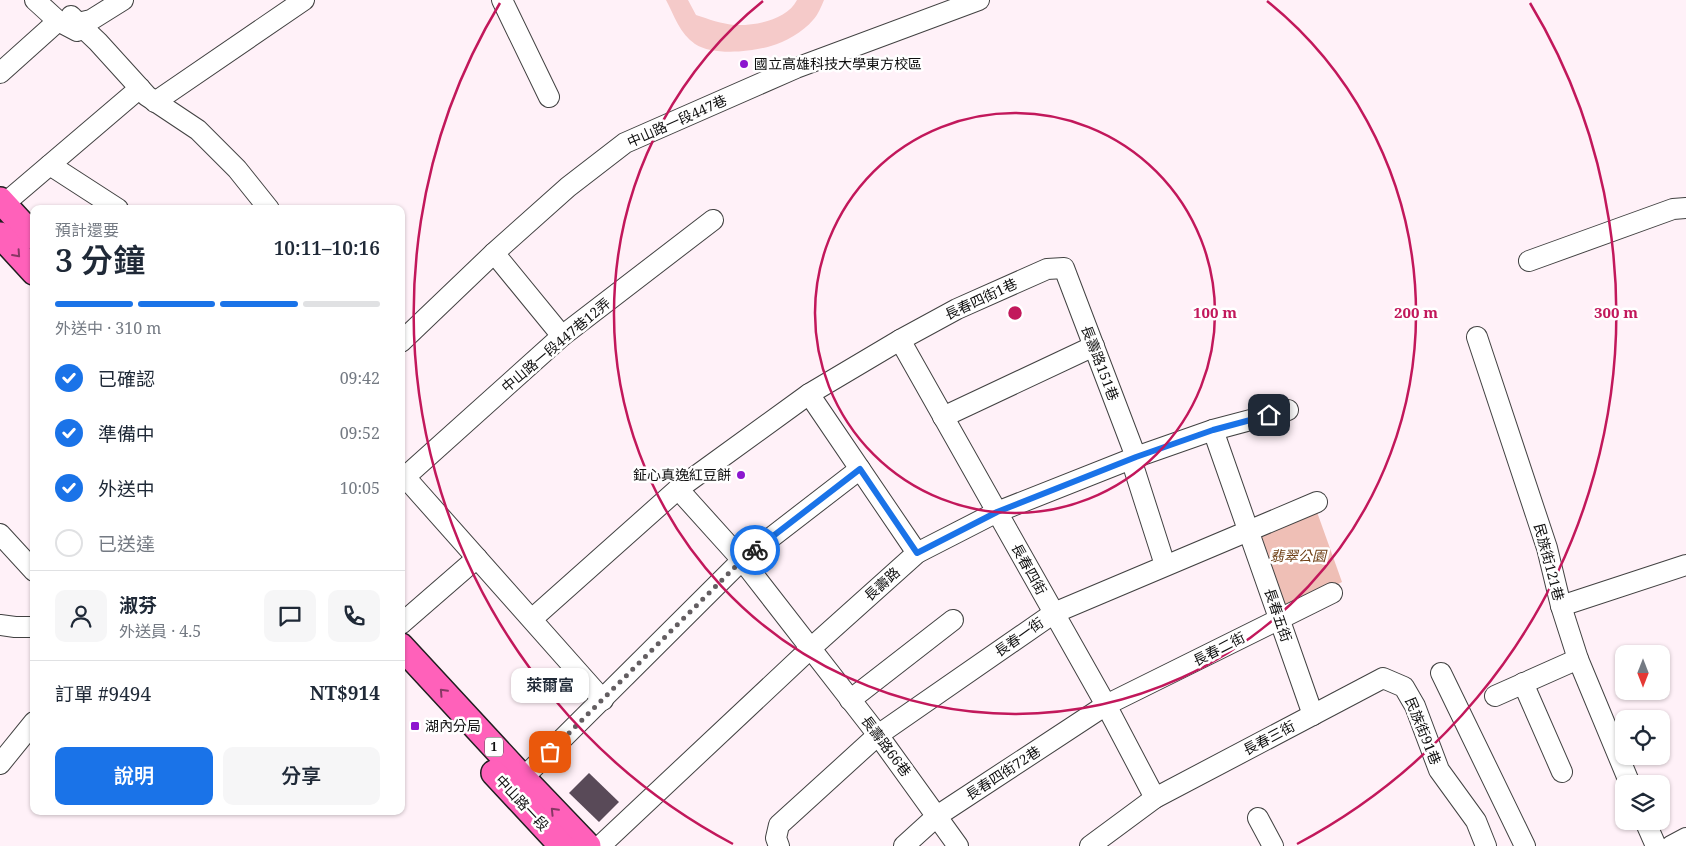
<!DOCTYPE html>
<html lang="zh-TW">
<meta charset="utf-8">
<style>
body{margin:0;font-family:"Noto Serif","Noto Sans TC",serif;background:#f6f6f7;color:#1f2937;height:100vh;display:flex;flex-direction:column;font-size:19px;white-space:nowrap}
*{box-sizing:border-box;margin:0}
p{font-size:16px;color:#747a83}
.icon{flex:none;width:28px;height:28px;fill:none;stroke:currentColor;stroke-width:2;stroke-linecap:round;stroke-linejoin:round}
.map{position:relative;flex:1;overflow:hidden}
.panel{position:absolute;left:30px;top:205px;width:375px;height:610px;display:flex;flex-direction:column;background:#fff;border-radius:10px;box-shadow:0 1px 4px #0004}
.panel>*{flex:none}
.needle{width:32px;rotate:180deg}
.controls{position:absolute;left:1615px;top:645px;display:grid;gap:10px}
.controls a{display:grid;place-items:center;width:55px;height:55px;border-radius:10px;background:#fff;box-shadow:0 1px 4px #0004;font-size:25px}
.pin{position:absolute;display:grid;place-items:center;width:42px;height:42px;color:#fff;margin:-21px;border-radius:10px;box-shadow:0 2px 8px #0006}
.courier{position:absolute;display:grid;place-items:center;width:50px;height:50px;margin:-25px;border:4px solid #1a73e8;border-radius:50%;background:#fff;color:#222;box-shadow:0 1px 6px #0007}
.bubble{position:absolute;height:35px;border-radius:10px;background:#fff;box-shadow:0 1px 4px #0004;font-size:16px;font-weight:600;line-height:35px;text-align:center}
.headline em{font-style:normal;font-weight:600}
.headline div{display:flex;flex-direction:column-reverse}
.headline{display:flex;align-items:center;justify-content:space-between;height:85px;padding:0 25px}
h1{font-size:32px;font-weight:600;line-height:38px}
.bar{display:grid;grid-template-columns:repeat(4,1fr);gap:8px 5px;align-content:center;height:60px;padding:0 25px}
.bar i{height:6px;border-radius:4px;background:#e0e1e3}
.bar .active{background:#1a73e8}
.bar p{grid-column:span 4}
.line{display:flex;align-items:center;gap:12px;padding:0 25px;border-top:1px solid #e0e1e3}
.line div{flex:1}
.round{display:grid;place-items:center;flex:none;width:52px;height:52px;border-radius:10px;background:#f6f6f7}
ol{padding:0 25px;list-style:none}
li{display:flex;align-items:center;gap:15px;height:55px}
li p{margin-inline-start:auto}
li .icon{padding:5px;border-radius:50%;background:#1a73e8;color:#fff;stroke-width:4}
li:last-child{color:#747a83}
li i{width:28px;height:28px;border:2px solid #e0e1e3;border-radius:50%}
.cta{display:flex;gap:10px;margin-top:auto;padding:10px 25px}
.cta a{flex:1;height:58px;border-radius:10px;background:#1a73e8;color:#fff;font-size:20px;font-weight:600;line-height:58px;text-align:center}
.cta a+a{background:#f6f6f7;color:#1f2937}
.map>svg:first-child{display:block}
.green{fill:#efbfb6}
.pitch{fill:#f5cac9}
.building{fill:#594a58}
.lines{fill:none;stroke-linecap:round;stroke-linejoin:round}
.minor-casing{stroke:#424242;stroke-width:22}
.major-casing{stroke:#202020;stroke-width:28}
.minor{stroke:#fff;stroke-width:20}
.major{stroke:#ff61ba;stroke-width:25}
.oneway{stroke:#873864}
.done{stroke:#635e61;stroke-width:5;stroke-dasharray:0 9}
.route{stroke:#1a73e8;stroke-width:6}
.ring{fill:none;stroke:#c2185b;stroke-width:2.5}
.poi-dot{fill:#8c17cf;stroke:#fff;stroke-width:2}
.labels{text-anchor:middle;stroke-width:5;stroke-linejoin:round;paint-order:stroke}
.shield{fill:#fff;stroke:#575757;stroke-width:1}
.shield-label{font-size:12px;font-weight:bold;fill:#0f0f0f}
.poi-label{font-size:14px;fill:#0f0f0f;stroke:#fff;text-anchor:start}
.street-label{font-size:14px;fill:#0f0f0f;stroke:#fff}
.park-label{font-size:14px;font-style:italic;fill:#6f4117;stroke:#fff}
.centre{fill:#c2185b;stroke:#fff;stroke-width:2.5}
.ring-label{font-size:15px;text-anchor:middle;font-weight:bold;fill:#c2185b;stroke:#fff;stroke-width:5;stroke-linejoin:round;paint-order:stroke}
</style>
<div class="map">
<svg width="1686" height="846" viewBox="0 0 1686 846">
<rect width="100%" height="100%" fill="#fff1f8"/>
<!-- green -->
<path class="green" d="M1317,512l25,70 -58,30 -28,-76z"/>
<!-- pitch -->
<path class="pitch" d="M666,0h22l8,15c12,4 26,9 39,10 20,1 52,-5 62,-25h27c-3,7 -6,15 -11,20 -10,12 -28,22 -42,26 -20,6 -58,10 -76,-2 -15,-10 -21,-29 -29,-44z"/>
<!-- building -->
<path class="building" d="M589,773l30,29 -20,20 -30,-29z"/>
<g class="lines">
<!-- minor casing -->
<g class="minor-casing">
<g id="minor">
<path d="M35,0l23,21 19,10 1,-8 20,19 49,54 51,34 39,39 32,40"/>
<path d="M502,0l47,97"/>
<path d="M71,16l7,7 13,-3 32,-20"/>
<path d="M0,73l58,-52"/>
<path d="M155,102l149,-102"/>
<path d="M50,165l68,44"/>
<path d="M4,204l136,-116"/>
<path d="M494,253l68,83"/>
<path d="M1529,261l144,-52 13,-1"/>
<path d="M1477,337l70,211 14,58 17,53 52,125"/>
<path d="M900,340l206,365 49,93"/>
<path d="M401,342l93,-89 74,-66 57,-44 171,-75 183,-68"/>
<path d="M809,394l108,159"/>
<path d="M943,417l151,-71"/>
<path d="M1213,430l100,285"/>
<path d="M1131,459l34,106"/>
<path d="M678,489l64,71 136,175 80,111"/>
<path d="M0,534l34,37"/>
<path d="M1561,606l125,-41"/>
<path d="M532,619l146,-130 131,-95 91,-54 57,-31 90,-40 17,-1 72,189"/>
<path d="M401,624l76,-66"/>
<path d="M0,625l15,2h19"/>
<path d="M1441,673l84,173"/>
<path d="M1523,683l39,89"/>
<path d="M1495,696l83,-37"/>
<path d="M603,700l-198,-223 157,-141 151,-116"/>
<path d="M850,700l103,-80"/>
<path d="M0,764l34,-42"/>
<path d="M523,778l219,-218 118,-91"/>
<path d="M1258,818l15,28"/>
<path d="M1645,821l11,25"/>
<path d="M600,846l211,-198 106,-95 80,-41 139,-55 77,-27 75,-20"/>
<path d="M779,846l-3,-8 3,-13 99,-90 176,-122 263,-111"/>
<path d="M904,846l33,-30 169,-111 226,-112"/>
<path d="M1090,846l65,-48 228,-120 21,9 11,19 24,64 37,51 10,25"/>
<path d="M1671,846l15,-8"/>
</g>
</g>
<!-- major casing -->
<g class="major-casing">
<g id="major">
<path d="M0,200l34,37"/>
<path d="M0,235l34,37"/>
<path d="M401,646l122,132 65,68"/>
<path d="M494,773l68,73"/>
</g>
</g>
<!-- minor -->
<use href="#minor" class="minor"/>
<!-- major -->
<use href="#major" class="major"/>
</g>
<!-- one-way arrows -->
<defs><path id="oneway-chevron" d="M-2-3.5L2.5 0L-2 3.5" fill="none" stroke-width="1.6" stroke-linecap="round" stroke-linejoin="round" transform="scale(1.25)"/></defs>
<g class="oneway">
<use href="#oneway-chevron" transform="translate(17 254) rotate(48)"/>
<use href="#oneway-chevron" transform="translate(443 692) rotate(-133)"/>
<use href="#oneway-chevron" transform="translate(554 811) rotate(-134)"/>
</g>
<g class="lines">
<!-- done -->
<path class="done" d="M550,752l192,-192 13,-10"/>
<!-- route -->
<path class="route" d="M755,550l105,-81 57,84 80,-41 139,-55 77,-27 56,-15"/>
</g>
<!-- distance rings -->
<g class="ring">
<circle cx="1015" cy="313" r="200"/>
<path d="M1267 1A401 401 0 1 1 763 1"/>
<path d="M733 844A601 601 0 0 1 500 3M1530 3A601 601 0 0 1 1297 844"/>
</g>
<!-- markers -->
<g class="poi-dot">
<circle cx="744" cy="64" r="5"/>
<circle cx="741" cy="475" r="5"/>
<rect x="410" y="721" width="10" height="10" rx="2.5"/>
</g>
<g class="labels">
<!-- shield labels -->
<rect class="shield" x="485" y="737.5" width="18" height="19" rx="4"/>
<g class="shield-label">
<text x="494" y="751">1</text>
</g>
<!-- poi labels -->
<g class="poi-label">
<text x="754" y="69">國立高雄科技大學東方校區</text>
<text x="731" y="480" text-anchor="end">鉦心真逸紅豆餅</text>
<text x="425" y="731">湖內分局</text>
</g>
<!-- street labels -->
<g class="street-label">
<text transform="translate(677 121) rotate(-24)" y="5">中山路一段447巷</text>
<text transform="translate(981 299) rotate(-25)" y="5">長春四街1巷</text>
<text transform="translate(556 345) rotate(-40)" y="5">中山路一段447巷12弄</text>
<text transform="translate(1100 363) rotate(69)" y="5">長壽路151巷</text>
<text transform="translate(1549 562) rotate(75)" y="5">民族街121巷</text>
<text transform="translate(1029 569) rotate(61)" y="5">長春四街</text>
<text transform="translate(882 584) rotate(-42)" y="5">長壽路</text>
<text transform="translate(1278 615) rotate(71)" y="5">長春五街</text>
<text transform="translate(1019 637) rotate(-35)" y="5">長春一街</text>
<text transform="translate(1219 649) rotate(-27)" y="5">長春二街</text>
<text transform="translate(1423 731) rotate(68)" y="5">民族街91巷</text>
<text transform="translate(1269 738) rotate(-28)" y="5">長春三街</text>
<text transform="translate(886 746) rotate(53)" y="5">長壽路66巷</text>
<text transform="translate(1003 773) rotate(-33)" y="5">長春四街72巷</text>
<text transform="translate(522 803) rotate(47)" y="5">中山路一段</text>
</g>
<!-- park labels -->
<g class="park-label">
<text x="1298" y="561">翡翠公園</text>
</g>
</g>
<circle cx="1015" cy="313" r="8" class="centre"/>
<g class="ring-label">
<text x="1215" y="318">100 m</text>
<text x="1416" y="318">200 m</text>
<text x="1616" y="318">300 m</text>
</g>
</svg>
<div class="controls">
<a><svg class="needle" viewBox="-14 -14 28 28"><path d="M0-13l5 13h-10z" fill="#e53935"/><path d="M0 13l5-13h-10z" fill="#747a83"/></svg></a>
<a><svg class="icon" aria-label="locate" viewBox="0 0 24 24"><circle cx="12" cy="12" r="6"/><path d="M12 2v4M12 18v4M2 12h4M18 12h4"/></svg></a>
<a><svg class="icon" aria-label="layers" viewBox="0 0 24 24"><path d="M12 4l9 5-9 5-9-5zM3 14l9 5 9-5"/></svg></a>
</div>
<div class="pin" style="left:550px;top:752px;background:#ea580c"><svg class="icon" aria-label="bag" viewBox="0 0 24 24"><path d="M5 8h14l-1 12H6zM9 8a3 3 0 0 1 6 0"/></svg></div>
<div class="pin" style="left:1269px;top:415px;background:#1f2937"><svg class="icon" aria-label="home" viewBox="0 0 24 24"><path d="M3 11l9-7 9 7M6 9v11h12V9"/></svg></div>
<div class="courier" style="left:755px;top:550px"><svg class="icon" aria-label="bike" viewBox="0 0 24 24"><circle cx="6" cy="16" r="4"/><circle cx="18" cy="16" r="4"/><path d="M6 16l4-8h5l3 8M10 8l3 8H6M13 5h3"/></svg></div>
<div class="bubble" style="left:511px;top:668px;width:78px">萊爾富</div>
<section class="panel">
<div class="headline"><div><h1>3 分鐘</h1><p>預計還要</p></div><em>10:11–10:16</em></div>
<div class="bar"><i class="active"></i><i class="active"></i><i class="active"></i><i></i><p>外送中 · 310 m</p></div>
<ol>
<li><svg class="icon" aria-label="check" viewBox="0 0 24 24"><path d="M5 12l5 5 9-10"/></svg>已確認<p>09:42</p></li>
<li><svg class="icon" aria-label="check" viewBox="0 0 24 24"><path d="M5 12l5 5 9-10"/></svg>準備中<p>09:52</p></li>
<li><svg class="icon" aria-label="check" viewBox="0 0 24 24"><path d="M5 12l5 5 9-10"/></svg>外送中<p>10:05</p></li>
<li><i></i>已送達</li>
</ol>
<div class="line" style="height:90px"><a class="round"><svg class="icon" aria-label="person" viewBox="0 0 24 24"><circle cx="12" cy="8" r="4"/><path d="M4 21q1-7 8-7t8 7"/></svg></a><div><b>淑芬</b><p>外送員 · 4.5</p></div><a class="round"><svg class="icon" aria-label="chat" viewBox="0 0 24 24"><path d="M4 5h16v11H9l-5 4z"/></svg></a><a class="round"><svg class="icon" aria-label="phone" viewBox="0 0 24 24"><path d="M5 4h4l2 5-3 2q2 4 5 5l2-3 5 2v4C11 20 4 13 5 4z"/></svg></a></div>
<div class="line" style="height:65px"><div>訂單 #9494</div><b>NT$914</b></div>
<div class="cta"><a>說明</a><a>分享</a></div>
</section>
</div>
